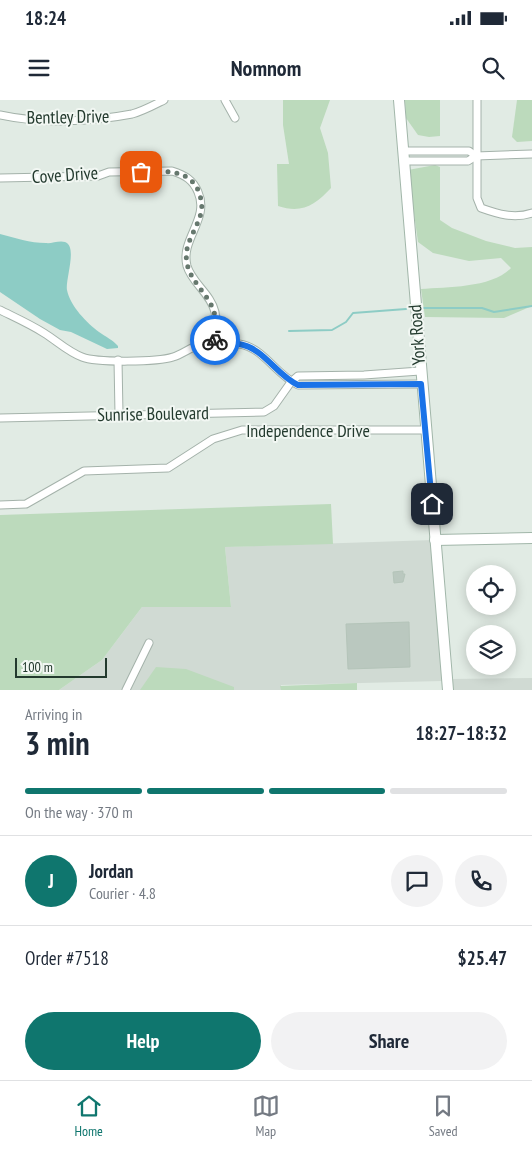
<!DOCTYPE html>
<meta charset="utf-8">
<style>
body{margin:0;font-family:"PT Sans Narrow",sans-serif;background:#f2f2f3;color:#1f2937;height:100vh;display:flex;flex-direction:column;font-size:19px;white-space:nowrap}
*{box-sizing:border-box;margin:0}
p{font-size:16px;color:#747a83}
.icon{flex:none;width:28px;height:28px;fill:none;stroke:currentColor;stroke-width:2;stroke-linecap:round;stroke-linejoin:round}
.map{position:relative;height:590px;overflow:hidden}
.side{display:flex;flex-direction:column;background:#fff;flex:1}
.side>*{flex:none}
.tools{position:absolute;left:466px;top:465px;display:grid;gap:10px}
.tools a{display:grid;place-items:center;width:50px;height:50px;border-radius:50%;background:#fff;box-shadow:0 2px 12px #0003;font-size:25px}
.scale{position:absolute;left:15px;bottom:12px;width:92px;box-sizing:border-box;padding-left:5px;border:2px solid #233a2e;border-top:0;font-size:14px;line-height:18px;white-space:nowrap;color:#233a2e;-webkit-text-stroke:4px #f2f7f3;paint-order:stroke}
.pin{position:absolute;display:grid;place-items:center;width:42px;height:42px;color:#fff;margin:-21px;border-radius:10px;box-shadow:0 2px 8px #0006}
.courier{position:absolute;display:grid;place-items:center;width:50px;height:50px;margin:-25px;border:4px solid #1a73e8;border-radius:50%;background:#fff;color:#222;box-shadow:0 1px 6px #0007}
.summary em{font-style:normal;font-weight:700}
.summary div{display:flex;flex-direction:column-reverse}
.summary{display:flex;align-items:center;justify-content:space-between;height:85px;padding:0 25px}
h1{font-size:32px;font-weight:700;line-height:38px}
.bar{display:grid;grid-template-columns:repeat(4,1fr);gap:8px 5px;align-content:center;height:60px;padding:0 25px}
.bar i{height:6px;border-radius:4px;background:#e0e1e3}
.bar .current{background:#0f766e}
.bar p{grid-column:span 4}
.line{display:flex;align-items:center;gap:12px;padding:0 25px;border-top:1px solid #e0e1e3}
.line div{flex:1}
.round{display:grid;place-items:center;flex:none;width:52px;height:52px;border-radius:26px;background:#f2f2f3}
.cta{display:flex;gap:10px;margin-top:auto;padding:10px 25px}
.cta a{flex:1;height:58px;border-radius:30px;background:#0f766e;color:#fff;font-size:20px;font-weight:700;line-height:58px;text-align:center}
.cta a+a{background:#f2f2f3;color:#1f2937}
.status{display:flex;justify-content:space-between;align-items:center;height:35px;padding:0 25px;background:#fff;direction:ltr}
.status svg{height:14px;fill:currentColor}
header{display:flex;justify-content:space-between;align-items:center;height:65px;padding:0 25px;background:#fff;font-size:22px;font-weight:700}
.tabs{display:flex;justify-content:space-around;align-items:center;height:70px;border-top:1px solid #e0e1e3;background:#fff;font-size:14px;color:#747a83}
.tabs a{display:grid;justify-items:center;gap:2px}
.tabs .current{color:#0f766e}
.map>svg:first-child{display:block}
.built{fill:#d0dad3}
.green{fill:#bcdabc}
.water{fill:#8dccc5}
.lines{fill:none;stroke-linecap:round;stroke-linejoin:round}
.stream{stroke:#8dccc5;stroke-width:2}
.building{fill:#bac8bf;stroke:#b4c4b9}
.street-casing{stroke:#a4b2aa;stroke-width:9}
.secondary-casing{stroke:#a1b6a9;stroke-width:12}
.street{stroke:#fff;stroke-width:7}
.secondary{stroke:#fff;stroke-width:10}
.done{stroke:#66786e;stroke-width:5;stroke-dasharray:0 9}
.route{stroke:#1a73e8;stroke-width:6}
.labels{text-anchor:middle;stroke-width:4;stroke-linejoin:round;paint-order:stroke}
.street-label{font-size:18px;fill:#233a2e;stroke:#f2f7f3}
</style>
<div class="status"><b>18:24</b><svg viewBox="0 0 49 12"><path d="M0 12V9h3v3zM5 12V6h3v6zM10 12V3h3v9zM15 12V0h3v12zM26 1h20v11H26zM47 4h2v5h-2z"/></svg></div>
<header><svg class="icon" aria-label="menu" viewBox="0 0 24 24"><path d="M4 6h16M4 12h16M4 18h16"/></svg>Nomnom<svg class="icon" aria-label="search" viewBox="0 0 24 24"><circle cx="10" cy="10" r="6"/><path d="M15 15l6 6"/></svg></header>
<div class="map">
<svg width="532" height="590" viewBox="0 0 532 590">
<rect width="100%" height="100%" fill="#e1ebe4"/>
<!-- built -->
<g class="built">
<path d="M433,440l9,141 -161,4v5h-222l43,-30 40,-53h89l-6,-60z"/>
<path d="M532,578v12h-80l-1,-11z"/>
</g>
<!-- green -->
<g class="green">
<path d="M283,0h47l-10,28 8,25 3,35c-16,17 -29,26 -53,18l-1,-42h12l-6,-39z"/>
<path d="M405,0h35v36l-11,1 -11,-2 -12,-17z"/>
<path d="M517,0h15v41l-15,1 -5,-5z"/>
<path d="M435,65l5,2v53l12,8 34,13 29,7 17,-1v59l-28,12 -79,-1 -4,-28c26,-2 71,-1 90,-21l-10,-10 -32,3 -36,-8 -15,-11 -10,-72z"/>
<path d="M331,404l2,40 -108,3 6,60h-89l-40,53 -43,30h-59v-175z"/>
<path d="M156,567l30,2 48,18v3h-94z"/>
<path d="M357,583v7h-76l-1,-4z"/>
</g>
<!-- water -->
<path class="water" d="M0,134c15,4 30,9 46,9 5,1 13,-3 19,-1 13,4 0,38 2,48 3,16 20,33 32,42 7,5 14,8 19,14v2l-11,1 -36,-17 -11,-2 -20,-11 -40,-27z"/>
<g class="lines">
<!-- stream -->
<g class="stream">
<path d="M421,208h61l12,4 38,-6"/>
<path d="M289,231l43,-1 14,-8 7,-9 53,-4"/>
</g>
</g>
<!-- building -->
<g class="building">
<path d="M403,471v3h2l-2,8 -9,1 -1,-11z"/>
<path d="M409,522l1,45 -62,2 -2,-45z"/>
</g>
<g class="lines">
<!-- street casing -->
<g class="street-casing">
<g id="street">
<path d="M225,0l10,18"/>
<path d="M477,0v98l4,10c17,6 33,11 51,5"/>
<path d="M0,15c41,9 90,7 132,-1 11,-3 22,-9 32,-14"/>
<path d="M403,51h66l7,5"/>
<path d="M404,61h64l8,-5 56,-2"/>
<path d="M0,78l98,-2 11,-4 63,-1c13,4 21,9 26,21 12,27 -18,47 -11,74 5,17 24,28 28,46 2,10 0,21 0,31"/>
<path d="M0,210c14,7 30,14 44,23 13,8 24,19 38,24 15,6 76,5 91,0 7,-2 14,-7 21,-10 13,-5 31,-5 45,-3 24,3 37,31 59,41l123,-1"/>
<path d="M118,260l1,54"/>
<path d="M0,318l264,-6 10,-6 17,-24 7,-6 66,-1 56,-4"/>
<path d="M0,405l26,-1 58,-33 84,-3 45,-29 29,-9h184"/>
<path d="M126,590l23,-47"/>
</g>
</g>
<!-- secondary casing -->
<g class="secondary-casing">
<g id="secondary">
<path d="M399,0l49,590"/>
<path d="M435,440l97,-2"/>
</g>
</g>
<!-- street -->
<use href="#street" class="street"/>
<!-- secondary -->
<use href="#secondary" class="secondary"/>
</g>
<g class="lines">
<!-- done -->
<path class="done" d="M141,72c20,-1 47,-4 57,18 3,8 5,15 3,23 -4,17 -18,31 -14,50 3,18 20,30 26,46 4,9 1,21 2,31"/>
<!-- route -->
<path class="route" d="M215,240v3c8,0 17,0 24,1 25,4 37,31 59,41l123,-1 11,120"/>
</g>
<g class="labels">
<!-- street labels -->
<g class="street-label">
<text transform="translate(68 17) rotate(-1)" y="6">Bentley Drive</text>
<text transform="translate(65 75) rotate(-4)" y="6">Cove Drive</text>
<text transform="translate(417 235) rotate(-94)" y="6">York Road</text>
<text transform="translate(153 314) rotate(-1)" y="6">Sunrise Boulevard</text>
<text x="308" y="337">Independence Drive</text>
</g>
</g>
</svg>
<div class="tools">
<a><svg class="icon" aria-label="locate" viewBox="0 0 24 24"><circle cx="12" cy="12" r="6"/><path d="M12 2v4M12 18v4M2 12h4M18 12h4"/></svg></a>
<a><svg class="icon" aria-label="layers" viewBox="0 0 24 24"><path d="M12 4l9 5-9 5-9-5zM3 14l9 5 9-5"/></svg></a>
</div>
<div class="scale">100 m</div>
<div class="pin" style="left:141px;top:72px;background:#ea580c"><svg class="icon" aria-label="bag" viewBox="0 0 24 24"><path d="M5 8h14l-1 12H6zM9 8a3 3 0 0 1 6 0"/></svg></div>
<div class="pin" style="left:432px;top:404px;background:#1f2937"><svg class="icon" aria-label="home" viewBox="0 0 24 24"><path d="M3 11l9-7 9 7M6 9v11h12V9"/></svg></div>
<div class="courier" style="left:215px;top:240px"><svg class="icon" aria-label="bike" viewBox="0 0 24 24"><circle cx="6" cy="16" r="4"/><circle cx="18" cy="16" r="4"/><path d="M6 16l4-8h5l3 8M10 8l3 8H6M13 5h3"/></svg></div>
</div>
<section class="side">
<div class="summary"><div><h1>3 min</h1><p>Arriving in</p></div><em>18:27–18:32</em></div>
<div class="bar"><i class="current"></i><i class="current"></i><i class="current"></i><i></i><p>On the way · 370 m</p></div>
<div class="line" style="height:90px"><b class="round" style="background:#0f766e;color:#fff">J</b><div><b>Jordan</b><p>Courier · 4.8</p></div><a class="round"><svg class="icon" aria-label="chat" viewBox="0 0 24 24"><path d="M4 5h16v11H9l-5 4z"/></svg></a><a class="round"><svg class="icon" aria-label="phone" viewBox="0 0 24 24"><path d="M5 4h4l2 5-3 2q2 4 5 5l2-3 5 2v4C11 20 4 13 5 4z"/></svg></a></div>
<div class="line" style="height:65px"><div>Order #7518</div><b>$25.47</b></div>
<div class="cta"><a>Help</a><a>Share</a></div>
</section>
<nav class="tabs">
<a class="current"><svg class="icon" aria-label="home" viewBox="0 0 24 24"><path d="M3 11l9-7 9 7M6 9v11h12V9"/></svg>Home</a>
<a><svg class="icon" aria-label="map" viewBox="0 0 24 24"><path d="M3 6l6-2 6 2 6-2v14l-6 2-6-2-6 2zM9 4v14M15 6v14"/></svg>Map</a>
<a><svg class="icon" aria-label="saved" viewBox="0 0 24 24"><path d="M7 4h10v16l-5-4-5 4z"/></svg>Saved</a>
</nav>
